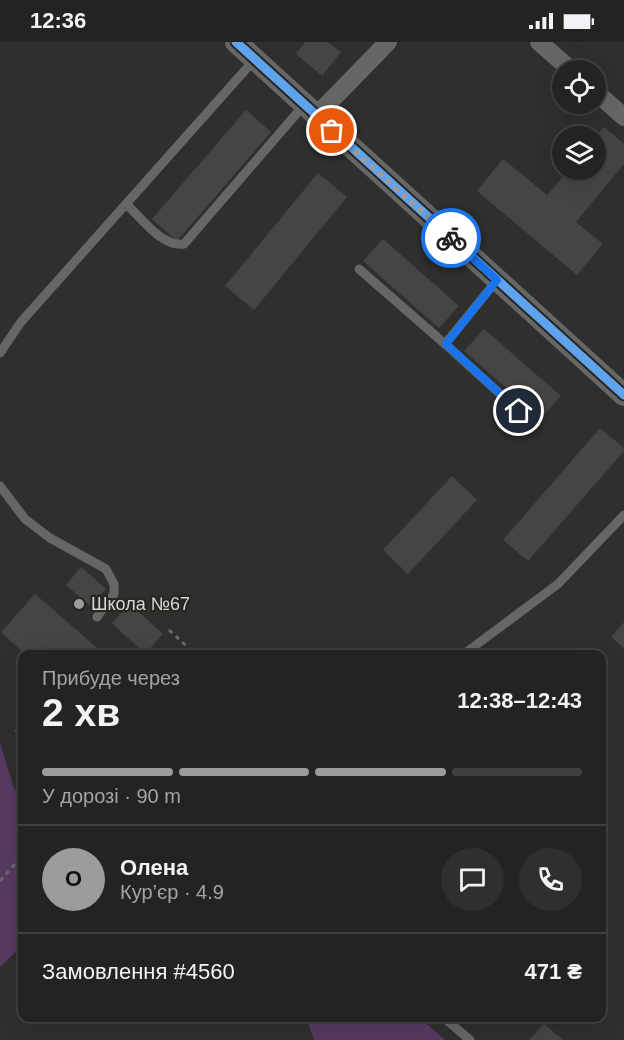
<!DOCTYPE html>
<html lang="uk">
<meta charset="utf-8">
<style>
body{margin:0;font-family:Helvetica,sans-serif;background:#2f2f2f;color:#f1f3f6;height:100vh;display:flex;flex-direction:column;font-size:22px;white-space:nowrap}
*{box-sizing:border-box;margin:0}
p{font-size:20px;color:#a3a4a5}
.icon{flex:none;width:33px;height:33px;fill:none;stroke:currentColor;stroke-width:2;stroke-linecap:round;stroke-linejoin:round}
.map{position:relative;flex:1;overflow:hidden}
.details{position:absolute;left:18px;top:608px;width:588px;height:372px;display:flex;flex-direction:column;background:#232322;border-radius:12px;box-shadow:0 6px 24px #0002,0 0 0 2px #404040}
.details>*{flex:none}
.fabs{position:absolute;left:552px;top:18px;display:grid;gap:12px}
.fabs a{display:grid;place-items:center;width:54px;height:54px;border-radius:50%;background:#232322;box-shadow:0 6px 24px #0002,0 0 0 2px #404040;font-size:30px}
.pin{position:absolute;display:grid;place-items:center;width:51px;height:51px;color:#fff;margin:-26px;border:3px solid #fff;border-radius:50%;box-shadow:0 2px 6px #0007}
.courier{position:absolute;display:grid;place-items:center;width:60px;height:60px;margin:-30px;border:4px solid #1a73e8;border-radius:50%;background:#fff;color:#222;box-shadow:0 2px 8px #0007}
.summary em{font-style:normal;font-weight:700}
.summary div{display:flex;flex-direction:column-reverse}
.summary{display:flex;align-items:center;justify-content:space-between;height:102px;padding:0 24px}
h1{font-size:39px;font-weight:700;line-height:45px}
.bar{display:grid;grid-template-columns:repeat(4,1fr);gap:9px 6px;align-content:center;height:72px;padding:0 24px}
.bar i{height:8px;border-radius:4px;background:#404040}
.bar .current{background:#9c9c9b}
.bar p{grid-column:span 4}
.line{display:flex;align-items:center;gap:15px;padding:0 24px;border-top:2px solid #404040}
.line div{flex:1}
.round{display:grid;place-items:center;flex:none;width:63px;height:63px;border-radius:32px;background:#2f2f2f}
.status{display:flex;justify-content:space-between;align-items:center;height:42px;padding:0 30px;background:#232322;direction:ltr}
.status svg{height:16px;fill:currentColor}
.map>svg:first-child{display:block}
.green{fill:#573a61}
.building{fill:#454544}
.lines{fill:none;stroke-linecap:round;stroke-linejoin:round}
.path{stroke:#6a6a6a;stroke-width:3;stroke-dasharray:4.5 4.5;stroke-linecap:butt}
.service{stroke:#666665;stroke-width:9}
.minor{stroke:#666665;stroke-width:18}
.tertiary{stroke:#666665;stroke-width:22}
.cycleway-casing{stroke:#262623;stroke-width:13}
.cycleway{stroke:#60a3ed;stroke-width:9}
.done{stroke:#9c9c9b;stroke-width:6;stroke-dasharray:0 10.8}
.route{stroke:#1a73e8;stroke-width:8}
.poi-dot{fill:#9c9c9b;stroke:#262623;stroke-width:2}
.labels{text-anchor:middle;stroke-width:4.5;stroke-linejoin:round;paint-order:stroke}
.poi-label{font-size:18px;fill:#d7d7d5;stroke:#262623;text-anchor:start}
</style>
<div class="status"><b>12:36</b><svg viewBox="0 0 49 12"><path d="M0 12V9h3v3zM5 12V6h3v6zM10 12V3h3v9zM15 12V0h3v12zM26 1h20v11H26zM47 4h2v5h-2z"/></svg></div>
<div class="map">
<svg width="624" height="998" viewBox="0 0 624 998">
<rect width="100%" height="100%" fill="#2f2f2e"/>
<!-- green -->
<g class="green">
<path d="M0,701l14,45 8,13v145l-22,21z"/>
<path d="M306,975h113l26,23h-131z"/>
</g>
<!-- building -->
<g class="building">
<path d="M305,0h23l13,10 -19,24 -26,-22z"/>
<path d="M246,68l25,22 -94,109 -25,-22z"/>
<path d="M604,85l20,17v20l-48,58 27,22 -26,31 -100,-84 26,-32 44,36 22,-25h27v-33z"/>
<path d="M318,131l29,24 -93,113 -29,-24z"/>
<path d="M383,197l76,67 -20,22 -76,-67z"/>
<path d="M484,287l77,67 -20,22 -77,-67z"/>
<path d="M600,386l24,20v3l-96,110 -25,-21z"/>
<path d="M452,434l25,24 -69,74 -25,-24z"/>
<path d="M81,525l25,22 -16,17 -24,-21z"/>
<path d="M35,552l69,60h-54l-7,-7 -6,7h-12l-24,-22z"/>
<path d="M130,562l33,30 -18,20 -33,-31z"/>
<path d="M624,580v26l-13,-11z"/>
<path d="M22,679v17l-8,-7z"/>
<path d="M544,982l19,16h-34z"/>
</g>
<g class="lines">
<!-- path -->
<g class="path">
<path d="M169,588l26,24"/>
<path d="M0,839l22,-25"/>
</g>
<!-- service -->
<g class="service">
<path d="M126,162c16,14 35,43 58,40l120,-139"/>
<path d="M359,227l86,75"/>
<path d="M497,238l-52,64 74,67"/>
<path d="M0,311l21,-31 234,-263"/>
<path d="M0,444l25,33 25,19 56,31 8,15v10l-17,23"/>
<path d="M464,612l94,-70 66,-69"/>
<path d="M443,975l27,23"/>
</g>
<!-- minor -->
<g class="minor">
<path d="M539,0l32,28"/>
<path d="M596,50l28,25"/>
<path d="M316,74l72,-74"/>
</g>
<!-- tertiary -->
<path class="tertiary" d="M236,0l388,353"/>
<!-- cycleway casing -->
<g class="cycleway-casing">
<path id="cycleway" d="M236,0l388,353"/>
</g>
<!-- cycleway -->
<use href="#cycleway" class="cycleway"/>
</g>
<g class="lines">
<!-- done -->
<path class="done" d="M332,89l119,107"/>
<!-- route -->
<path class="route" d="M451,196l46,42 -51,64 73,67"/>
</g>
<!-- markers -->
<circle class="poi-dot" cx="79" cy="562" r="6"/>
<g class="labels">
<!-- poi labels -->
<g class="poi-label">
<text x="91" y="568">Школа №67</text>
</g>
</g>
</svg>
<div class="fabs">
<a><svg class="icon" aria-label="locate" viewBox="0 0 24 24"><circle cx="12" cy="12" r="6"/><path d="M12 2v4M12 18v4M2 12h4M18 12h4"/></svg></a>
<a><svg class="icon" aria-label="layers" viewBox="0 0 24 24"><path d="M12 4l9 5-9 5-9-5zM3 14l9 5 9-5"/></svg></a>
</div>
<div class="pin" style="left:332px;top:89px;background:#ea580c"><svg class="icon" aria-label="bag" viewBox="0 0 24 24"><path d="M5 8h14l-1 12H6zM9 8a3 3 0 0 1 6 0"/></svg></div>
<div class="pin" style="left:519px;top:369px;background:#1f2937"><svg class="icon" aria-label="home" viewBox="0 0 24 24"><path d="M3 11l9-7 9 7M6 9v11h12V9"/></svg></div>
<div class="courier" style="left:451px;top:196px"><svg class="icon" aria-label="bike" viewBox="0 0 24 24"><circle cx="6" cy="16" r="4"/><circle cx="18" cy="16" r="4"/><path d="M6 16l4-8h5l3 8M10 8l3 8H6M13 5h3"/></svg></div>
<section class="details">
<div class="summary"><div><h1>2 хв</h1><p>Прибуде через</p></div><em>12:38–12:43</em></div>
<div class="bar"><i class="current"></i><i class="current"></i><i class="current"></i><i></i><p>У дорозі · 90 m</p></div>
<div class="line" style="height:108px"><b class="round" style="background:#9c9c9b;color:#111">О</b><div><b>Олена</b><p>Кур’єр · 4.9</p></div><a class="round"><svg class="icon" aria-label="chat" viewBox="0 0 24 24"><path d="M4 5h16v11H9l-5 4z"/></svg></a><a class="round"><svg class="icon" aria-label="phone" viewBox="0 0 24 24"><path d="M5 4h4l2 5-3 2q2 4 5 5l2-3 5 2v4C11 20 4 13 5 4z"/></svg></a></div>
<div class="line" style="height:78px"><div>Замовлення #4560</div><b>471 ₴</b></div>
</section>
</div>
